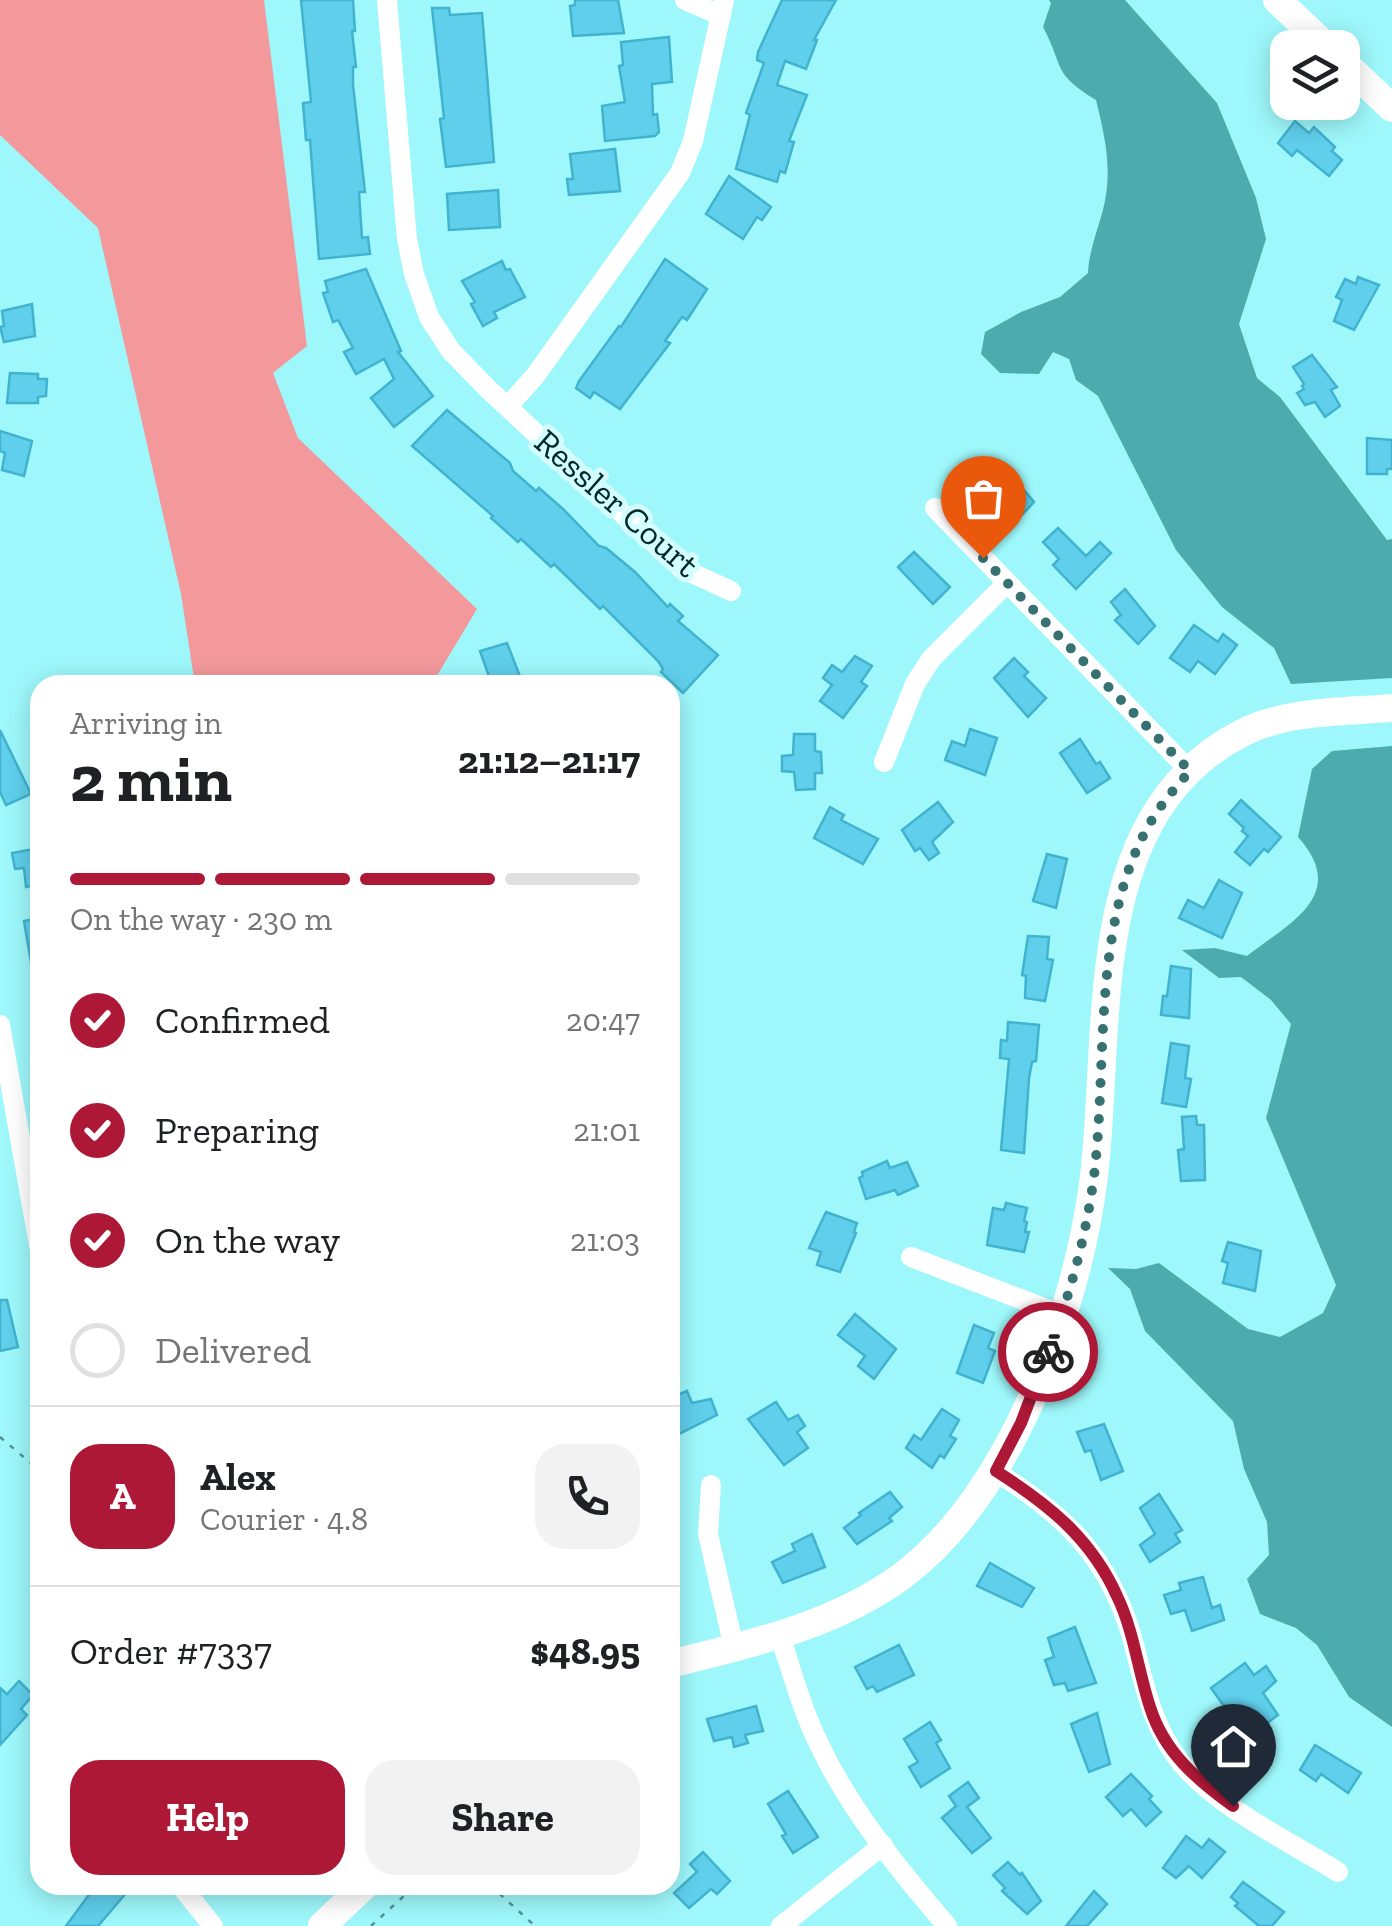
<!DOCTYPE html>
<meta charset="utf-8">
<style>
body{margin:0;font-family:"Zilla Slab",serif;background:#f2f2f2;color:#202124;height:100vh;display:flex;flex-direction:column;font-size:38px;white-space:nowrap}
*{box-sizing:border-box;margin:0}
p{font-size:32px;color:#757577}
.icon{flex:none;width:55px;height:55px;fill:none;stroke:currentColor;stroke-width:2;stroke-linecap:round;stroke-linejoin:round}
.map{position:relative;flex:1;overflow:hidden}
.sheet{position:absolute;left:30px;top:675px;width:650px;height:1220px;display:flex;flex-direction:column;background:#fff;border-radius:30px;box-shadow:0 5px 25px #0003}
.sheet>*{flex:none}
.tools{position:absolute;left:1270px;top:30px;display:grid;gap:20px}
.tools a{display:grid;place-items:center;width:90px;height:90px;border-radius:20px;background:#fff;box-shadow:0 5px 25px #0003;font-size:50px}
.pin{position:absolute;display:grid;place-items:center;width:85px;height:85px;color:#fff;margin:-102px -42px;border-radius:50% 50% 50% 0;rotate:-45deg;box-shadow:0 0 10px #0007}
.pin .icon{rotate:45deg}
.courier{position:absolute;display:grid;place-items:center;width:100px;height:100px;margin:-50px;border:8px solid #ad1836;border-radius:50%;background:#fff;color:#222;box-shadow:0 2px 12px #0007}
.headline em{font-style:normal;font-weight:700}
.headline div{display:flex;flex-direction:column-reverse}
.headline{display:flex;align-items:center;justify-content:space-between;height:170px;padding:0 40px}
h1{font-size:65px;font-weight:700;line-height:75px}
.bar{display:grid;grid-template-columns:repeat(4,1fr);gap:15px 10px;align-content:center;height:120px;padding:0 40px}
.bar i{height:12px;border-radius:8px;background:#e0e0e0}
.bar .on{background:#ad1836}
.bar p{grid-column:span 4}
.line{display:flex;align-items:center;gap:25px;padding:0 40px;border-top:2px solid #e0e0e0}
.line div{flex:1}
.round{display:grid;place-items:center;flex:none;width:105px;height:105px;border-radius:30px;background:#f2f2f2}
ol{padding:0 40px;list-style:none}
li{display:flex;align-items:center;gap:30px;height:110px}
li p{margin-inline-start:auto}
li .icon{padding:10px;border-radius:50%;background:#ad1836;color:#fff;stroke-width:4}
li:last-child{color:#757577}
li i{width:55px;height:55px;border:5px solid #e0e0e0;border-radius:50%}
.action{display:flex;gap:20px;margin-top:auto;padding:20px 40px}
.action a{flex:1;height:115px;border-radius:30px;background:#ad1836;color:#fff;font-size:40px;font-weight:700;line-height:115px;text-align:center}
.action a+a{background:#f2f2f2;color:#202124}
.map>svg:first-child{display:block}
.green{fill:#f3999c}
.water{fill:#4babad}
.building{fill:#60cfec;stroke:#41b3cf;stroke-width:2.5}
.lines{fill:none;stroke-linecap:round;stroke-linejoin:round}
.path{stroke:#529496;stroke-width:2.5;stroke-dasharray:5 8;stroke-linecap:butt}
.street{stroke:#fff;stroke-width:20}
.secondary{stroke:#fff;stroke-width:28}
.done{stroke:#377172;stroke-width:10;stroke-dasharray:0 18}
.route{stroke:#ad1836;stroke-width:12}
.labels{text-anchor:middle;stroke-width:10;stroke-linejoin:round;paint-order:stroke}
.street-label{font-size:35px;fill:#002829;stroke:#d3fdfe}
</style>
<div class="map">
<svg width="1392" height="1926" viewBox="0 0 1392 1926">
<rect width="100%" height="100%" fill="#9ef8fb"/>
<!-- green -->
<path class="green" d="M0,0h264l43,346 -34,27 25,65 179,171 -39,65 -13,11h-230l-14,-91 -83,-366 -98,-93z"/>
<!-- water -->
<g class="water">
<path d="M1049,0h76l92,103 39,95 10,41 -27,85 18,54 23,19 107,143 5,-1v139l-101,6 -17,-36 -52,-41 -46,-57 -78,-154 -22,-16 -7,-21 -16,-7 -14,22 -39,-1 -19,-19 4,-22 36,-20 39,-15 28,-24c1,-27 14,-51 18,-78 5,-33 -2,-62 -10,-95 -44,-27 -31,-31 -53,-73l8,-24z"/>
<path d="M1392,746v981l-43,-30 -32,-52 -21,-17 -36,-14 -13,-35 22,-24 -2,-33 -23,-53 -11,-48 -88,-90 -15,-42 -22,-21 28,1 23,-6 89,66 32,8 43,-24 13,-28 -70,-167 25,-94 -20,-24 -30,-23 -22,1 -37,-28 33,-2 32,8c42,-33 103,-61 51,-119l14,-68 20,-18z"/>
</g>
<!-- building -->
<g class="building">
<path d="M301,0h52l2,31h-3l4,36h-3v18l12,107h-6l3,46 6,-1 2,17 -51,5 -9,-119h-4l-3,-37 8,-1z"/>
<path d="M575,0h43l6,33 -51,3 -3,-30 5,-1z"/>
<path d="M782,0h54l-22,40h3l-11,29 -21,-8 -8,24 30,10 -18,46 5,1 -9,31 -5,-2 -3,11 -41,-13 14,-54 -4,-2 18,-50 -7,-3 1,-8z"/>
<path d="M432,8h17l1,7 32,-2 12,149 -48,5 -6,-48 4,-1z"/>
<path d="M669,37l3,45 -20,2 1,31 4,-1 2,18 -4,4 -50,5 -3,-35 23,-4 -6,-36 4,-1 -2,-23z"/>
<path d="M1295,121l14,12 5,-6 21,20 -3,4 10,9 -13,16 -32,-26 -5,6 -14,-13z"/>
<path d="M615,149l5,42 -51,4 -2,-16h6l-3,-25z"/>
<path d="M729,176l42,31 -9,13 -5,-3 -14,22 -37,-25z"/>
<path d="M498,190l2,37 -51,3 -2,-36z"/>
<path d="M665,259l42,30 -20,31 -5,-3 -17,24 5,2 -50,66 -26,-17 -4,6 -14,-10 3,-7 40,-55 2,1z"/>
<path d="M502,261l4,9 4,-1 15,28 -31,15 3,6 -14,8 -12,-22 4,-2 -13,-21z"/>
<path d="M366,269l35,82 -3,1 35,44 -39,31 -23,-29 23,-19 -10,-20 -28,15 -12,-22 9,-4 -15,-28 -5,2 -10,-29 5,-1 -3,-11z"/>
<path d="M1358,277l21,8 -25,45 -20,-9 8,-21 -6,-3 9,-18 11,5z"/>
<path d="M32,304l3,32 -31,6 -4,-15 4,-1 -2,-15z"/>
<path d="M1312,355l25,32 -6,3 9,16 -15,11 -10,-15 -10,3 -8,-12 7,-4 -2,-3 2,-2 -11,-17z"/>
<path d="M10,373l28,1v5h9l-1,17 -8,1v6h-31z"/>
<path d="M447,410l63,53 3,8 23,20 3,-3 24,21 36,37 7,2 29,24 33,35 2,-3 13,12 -5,5 40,34 -35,38 -22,-21 2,-3 -5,-8 -55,-55 -3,3 -46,-45 -3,3 -30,-28 -3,3 -27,-24 2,-2 -81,-70z"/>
<path d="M0,431l32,10 -8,35 -22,-6 3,-17 -5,-2z"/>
<path d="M1367,438l25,2v29h-5v5h-20z"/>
<path d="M993,462l12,12 3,-3 26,31 -15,16 -15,-15 -5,4 -12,-12 -5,4 -14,-13z"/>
<path d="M1058,528l28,28 14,-14 11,11 -35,36 -23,-24 6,-6 -16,-17z"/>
<path d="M914,552l36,35 -17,17 -35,-37z"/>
<path d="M1125,589l30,37 -17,18 -23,-24 6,-5 -10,-13z"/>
<path d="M1194,625l24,17 5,-8 14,11 -22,29 -17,-13 -8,11 -20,-14z"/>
<path d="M507,643l14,36 -29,6 -12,-34z"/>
<path d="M855,656l17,10 -11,16 6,4 -24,32 -23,-17 12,-16 -9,-7 9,-13 10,7z"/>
<path d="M1014,658l14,14 -4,4 22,22 -18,19 -34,-39z"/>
<path d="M970,729l27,9 -12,37 -40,-15 7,-19 13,5z"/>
<path d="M0,730l31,64 -25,11 -6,-13z"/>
<path d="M794,734h21v17l6,1 1,21h-7v16l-19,1 -2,-18 -12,-1v-15l11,-1z"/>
<path d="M1080,739l16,25 4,-2 10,16 -23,15 -27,-40z"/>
<path d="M1241,800l40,37 -13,15 -4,-3 -14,16 -15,-13 13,-16 -6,-5 2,-3 -15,-14z"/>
<path d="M938,802l15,20 -21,20 7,11 -10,7 -9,-12 -5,3 -13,-21z"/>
<path d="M830,807l14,8 -3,5 37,19 -15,25 -49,-26z"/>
<path d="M40,848v36l-14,3 -2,-19 -9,1 -3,-16z"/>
<path d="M1047,854l20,5 -11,49 -23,-7z"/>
<path d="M1219,880l23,13 -20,45 -43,-20 9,-18 16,8z"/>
<path d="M40,918v55l-7,1 -9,-53z"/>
<path d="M1028,936l21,1 -2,22 6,1 -8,41 -20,-3 1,-22 -4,-1z"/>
<path d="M1171,966l20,3 -2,49 -28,-3 2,-19h4z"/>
<path d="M1008,1022l31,3 -3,36 -4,1 -3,16 -5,75 -23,-3 8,-91 -9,-1 1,-18 6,1z"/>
<path d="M1171,1043l18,3 -4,32 6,1 -5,28 -24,-4z"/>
<path d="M1196,1116l1,9h7l1,55 -24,1 -3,-31 6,-1 -2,-32z"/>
<path d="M887,1161l3,7 17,-6 11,24 -20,9 -3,-5 -29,9 -7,-21 4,-2 -1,-4z"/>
<path d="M1006,1203l21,5 -3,13 3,1 -2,10h4l-5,20 -37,-7 6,-37 11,2z"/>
<path d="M826,1212l31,11 -3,9 2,1 -16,39 -23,-7 4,-13 -12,-4z"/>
<path d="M1228,1242l33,9 -6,40 -32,-8 5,-20 -6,-2z"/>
<path d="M0,1300h7l11,47 -18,4z"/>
<path d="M855,1314l41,35 -22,30 -16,-13 7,-10 -27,-21z"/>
<path d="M974,1325l20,8 -6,15 7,3 -12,32 -26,-10z"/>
<path d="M687,1391l5,12 19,-4 6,16 -42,21 -5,-9v-29z"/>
<path d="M776,1402l12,18 10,-5 7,11 -8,6 11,16 -24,17 -36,-46z"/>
<path d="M942,1409l17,11 -9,16 6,3 -12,19 -4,-3 -8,13 -26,-20 8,-13 7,5z"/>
<path d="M1104,1424l19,47 -22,9 -10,-30 -6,2 -8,-20z"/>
<path d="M890,1492l12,15 -13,11 3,3 -35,23 -13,-16 17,-13 -2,-2z"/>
<path d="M1159,1494l23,36 -7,4 5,8 -30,20 -10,-17 15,-11 -15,-26z"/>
<path d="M812,1534l13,33 -42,16 -11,-21 23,-11 -3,-7z"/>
<path d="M990,1563l44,25 -12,19 -45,-21z"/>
<path d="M1203,1577l9,31 8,-3 4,15 -32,11 -7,-21 -14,4 -7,-19 17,-5 -2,-7z"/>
<path d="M1075,1627l21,56 -28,8 -3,-8 -11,2 -9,-25 9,-3 -6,-19z"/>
<path d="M899,1645l15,30 -37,17 -4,-6 -6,3 -12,-22z"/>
<path d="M1245,1663l9,12 12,-9 10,15 -13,12 15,22 -31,23 -36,-50z"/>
<path d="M19,1681l14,14 -12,14 6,6 -27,30v-57l7,6z"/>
<path d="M756,1706l7,25 -18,4 3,8 -14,4 -2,-10 -18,4 -7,-22z"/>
<path d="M1097,1713l13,51 -21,8 -18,-48z"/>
<path d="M930,1722l11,18 -5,3 14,25 -29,19 -12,-20 9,-5 -14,-23z"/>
<path d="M1315,1745l46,28 -13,20 -27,-19 -5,7 -16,-11z"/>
<path d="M1131,1774l21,22 -3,3 12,13 -15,14 -15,-17 -8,7 -17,-19z"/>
<path d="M968,1782l11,16 -12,9 24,31 -19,15 -30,-35 14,-12 -7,-10z"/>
<path d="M788,1791l30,46 -25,16 -11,-17 4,-2 -18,-30z"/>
<path d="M1186,1836l16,12 7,-9 16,13 -23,26 -13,-12 -13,12 -13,-10z"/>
<path d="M703,1852l27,29 -13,13 -6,-5 -22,19 -15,-15 23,-21 -7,-8z"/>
<path d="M1008,1862l12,13 2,-2 19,28 -14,13 -25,-23 3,-3 -12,-13z"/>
<path d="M1243,1882l41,30 -12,14h-13l-24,-20 3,-3 -7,-6z"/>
<path d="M96,1885h37l-35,41h-32z"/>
<path d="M1094,1891l13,13 -20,22h-21z"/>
</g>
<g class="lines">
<!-- path -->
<g class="path">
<path d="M0,1437l40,34"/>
<path d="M490,1885l45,41"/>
<path d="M371,1926l45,-41"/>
</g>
<!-- street -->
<g class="street">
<path d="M387,0l20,239 7,35 15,43 22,34 38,39 192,178 50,23"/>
<path d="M685,0l35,15"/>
<path d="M508,406l27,-30 145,-203 13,-32 31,-141"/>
<path d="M935,508l255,263"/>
<path d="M884,762l31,-78 16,-25 76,-76"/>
<path d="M0,1025l40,226"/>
<path d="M911,1257l151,58"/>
<path d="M995,1471c70,44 113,85 137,166 12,45 19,90 50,127 37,44 107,77 156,108"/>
<path d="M711,1485l-3,49 26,114"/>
<path d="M780,1636c12,36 22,74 39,108 31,66 81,127 128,182"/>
<path d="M180,1885l33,41"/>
<path d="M781,1926l102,-81"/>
</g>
<!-- secondary -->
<g class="secondary">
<path d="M1277,0l51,48"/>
<path d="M1342,61l50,47"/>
<path d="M670,1664c80,-20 164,-38 232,-88 110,-82 176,-268 192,-400 18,-149 -12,-363 150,-444 45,-22 99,-20 148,-24"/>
<path d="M322,1926l43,-41"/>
</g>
</g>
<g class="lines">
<!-- done -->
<path class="done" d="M983,558l207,213c-15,17 -30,34 -41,54 -58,102 -41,238 -55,351 -8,61 -24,119 -46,176"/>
<!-- route -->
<path class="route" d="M1048,1352l-27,71 -25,48c52,33 95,67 121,125 17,35 21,75 33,111 14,45 47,73 83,99"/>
</g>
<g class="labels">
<!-- street labels -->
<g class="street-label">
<text transform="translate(617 503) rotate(41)" y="12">Ressler Court</text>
</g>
</g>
</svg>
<div class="tools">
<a><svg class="icon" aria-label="layers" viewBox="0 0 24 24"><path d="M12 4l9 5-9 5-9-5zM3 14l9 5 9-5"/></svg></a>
</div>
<div class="pin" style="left:983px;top:558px;background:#ea580c"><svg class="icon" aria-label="bag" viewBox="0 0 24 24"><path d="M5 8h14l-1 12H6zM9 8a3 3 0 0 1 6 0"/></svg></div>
<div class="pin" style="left:1233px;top:1806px;background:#1f2937"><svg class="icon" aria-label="home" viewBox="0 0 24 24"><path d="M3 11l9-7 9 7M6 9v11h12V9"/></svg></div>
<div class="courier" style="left:1048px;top:1352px"><svg class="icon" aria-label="bike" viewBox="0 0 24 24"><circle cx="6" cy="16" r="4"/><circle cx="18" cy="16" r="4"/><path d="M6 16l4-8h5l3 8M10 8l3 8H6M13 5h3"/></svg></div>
<section class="sheet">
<div class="headline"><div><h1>2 min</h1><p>Arriving in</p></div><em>21:12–21:17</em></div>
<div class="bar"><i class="on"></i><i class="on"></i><i class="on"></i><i></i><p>On the way · 230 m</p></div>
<ol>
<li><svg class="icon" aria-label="check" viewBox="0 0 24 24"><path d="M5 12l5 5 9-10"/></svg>Confirmed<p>20:47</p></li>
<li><svg class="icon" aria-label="check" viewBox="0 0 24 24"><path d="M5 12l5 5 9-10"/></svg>Preparing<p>21:01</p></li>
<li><svg class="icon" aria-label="check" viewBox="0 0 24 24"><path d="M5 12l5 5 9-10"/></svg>On the way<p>21:03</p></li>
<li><i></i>Delivered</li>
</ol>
<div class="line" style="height:180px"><b class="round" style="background:#ad1836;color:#fff">A</b><div><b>Alex</b><p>Courier · 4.8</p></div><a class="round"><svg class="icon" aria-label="phone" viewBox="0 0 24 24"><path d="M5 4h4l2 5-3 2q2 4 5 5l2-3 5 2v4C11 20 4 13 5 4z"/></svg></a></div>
<div class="line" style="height:130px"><div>Order #7337</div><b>$48.95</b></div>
<div class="action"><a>Help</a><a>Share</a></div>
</section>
</div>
